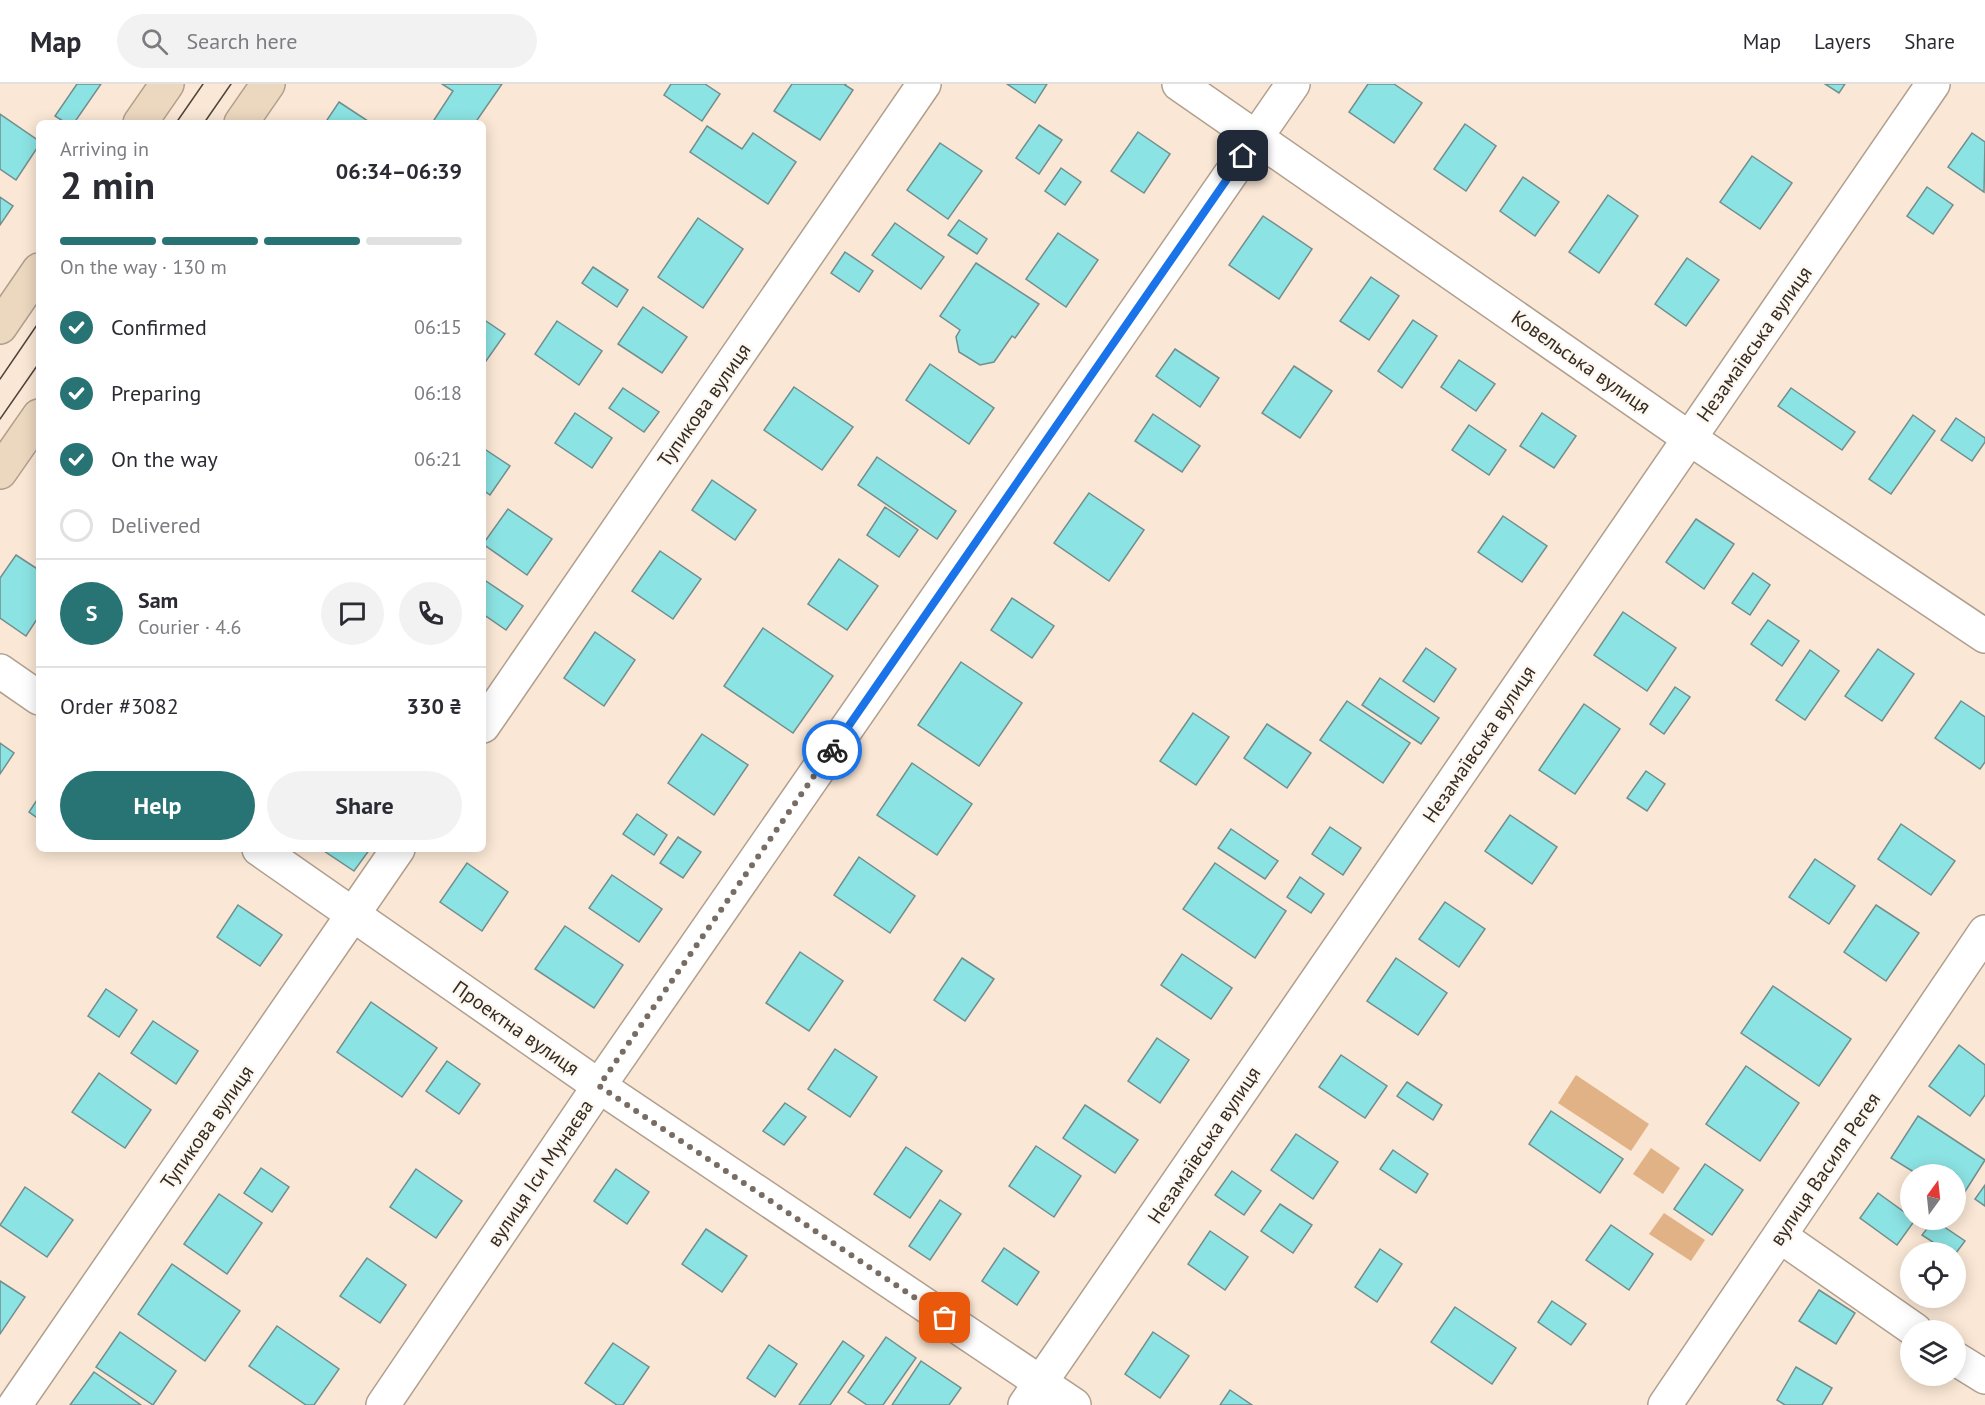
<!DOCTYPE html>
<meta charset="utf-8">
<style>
body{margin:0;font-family:"PT Sans",sans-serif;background:#f2f2f3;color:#2b2b33;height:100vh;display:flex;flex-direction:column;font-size:22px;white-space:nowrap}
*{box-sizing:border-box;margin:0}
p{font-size:20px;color:#7c7c81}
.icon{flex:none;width:33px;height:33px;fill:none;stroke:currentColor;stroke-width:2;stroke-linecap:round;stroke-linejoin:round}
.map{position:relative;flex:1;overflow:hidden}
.panel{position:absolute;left:36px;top:36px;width:450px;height:732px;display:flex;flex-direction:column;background:#fff;border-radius:9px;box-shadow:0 3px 15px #0003}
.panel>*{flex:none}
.needle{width:39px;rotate:15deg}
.controls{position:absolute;left:1900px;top:1080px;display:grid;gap:12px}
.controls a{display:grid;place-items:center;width:66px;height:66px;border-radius:50%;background:#fff;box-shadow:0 3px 15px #0003;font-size:30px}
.pin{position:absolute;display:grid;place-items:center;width:51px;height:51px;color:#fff;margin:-26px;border-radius:12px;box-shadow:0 3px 9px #0006}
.courier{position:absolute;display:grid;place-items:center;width:60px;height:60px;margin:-30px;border:4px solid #1a73e8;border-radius:50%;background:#fff;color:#222;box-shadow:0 2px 8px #0007}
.headline em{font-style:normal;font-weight:700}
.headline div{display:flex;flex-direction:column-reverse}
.headline{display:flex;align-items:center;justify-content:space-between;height:102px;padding:0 24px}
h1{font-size:39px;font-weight:700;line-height:45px}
.bar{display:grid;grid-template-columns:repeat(4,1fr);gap:9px 6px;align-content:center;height:72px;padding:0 24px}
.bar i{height:8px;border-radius:4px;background:#e1e1e2}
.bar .active{background:#287373}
.bar p{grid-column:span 4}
.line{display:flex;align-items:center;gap:15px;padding:0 24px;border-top:2px solid #e1e1e2}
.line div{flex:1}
.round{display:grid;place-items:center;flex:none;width:63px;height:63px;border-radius:32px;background:#f2f2f3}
ol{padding:0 24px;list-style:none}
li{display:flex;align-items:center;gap:18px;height:66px}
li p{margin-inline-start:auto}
li .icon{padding:6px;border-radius:50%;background:#287373;color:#fff;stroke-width:4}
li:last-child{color:#7c7c81}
li i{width:33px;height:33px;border:3px solid #e1e1e2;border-radius:50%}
.cta{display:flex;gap:12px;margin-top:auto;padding:12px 24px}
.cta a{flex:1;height:69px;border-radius:36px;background:#287373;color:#fff;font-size:24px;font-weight:700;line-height:69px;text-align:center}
.cta a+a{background:#f2f2f3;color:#2b2b33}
header{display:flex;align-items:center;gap:36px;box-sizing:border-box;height:84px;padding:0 30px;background:#fff;border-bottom:2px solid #e1e1e2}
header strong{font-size:28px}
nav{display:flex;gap:33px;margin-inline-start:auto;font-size:21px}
.search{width:420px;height:54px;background:#f2f2f3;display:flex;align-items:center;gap:15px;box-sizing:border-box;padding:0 21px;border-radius:33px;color:#7c7c81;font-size:22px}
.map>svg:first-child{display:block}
.green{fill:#e1b285}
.building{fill:#8ce3e3;stroke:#728e8d;stroke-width:1.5}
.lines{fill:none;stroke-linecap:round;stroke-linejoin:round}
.minor-casing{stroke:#b19f8e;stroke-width:36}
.secondary-casing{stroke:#b19f8e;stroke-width:36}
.minor{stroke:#fff;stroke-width:33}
.secondary{stroke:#ecd7bf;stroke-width:33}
.tram{stroke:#4d443c;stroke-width:1.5}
.done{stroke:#796d63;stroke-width:6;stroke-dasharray:0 10.8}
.route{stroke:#1a73e8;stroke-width:8}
.labels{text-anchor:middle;stroke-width:4.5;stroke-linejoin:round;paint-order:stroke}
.street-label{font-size:20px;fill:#332c25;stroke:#fef7ef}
</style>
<header>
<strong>Map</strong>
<div class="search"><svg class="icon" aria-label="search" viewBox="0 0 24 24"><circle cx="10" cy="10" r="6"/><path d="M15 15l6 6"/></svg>Search here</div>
<nav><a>Map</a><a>Layers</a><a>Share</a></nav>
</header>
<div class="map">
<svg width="1985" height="1321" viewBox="0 0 1985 1321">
<rect width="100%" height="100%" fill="#fae7d5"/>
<!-- green -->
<g class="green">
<path d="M1576,991l73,49 -18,27 -73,-48z"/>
<path d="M1651,1064l29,20 -17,26 -30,-20z"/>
<path d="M1664,1129l41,27 -14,21 -42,-27z"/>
</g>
<!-- building -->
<g class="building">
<path d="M77,0h24l-27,39h-8l-11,-7z"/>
<path d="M442,0h60l-27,39h-43l21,-32z"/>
<path d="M671,0h34l15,10 -18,27 -38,-26z"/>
<path d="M792,0h54l-1,1 8,5 -33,50 -46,-29z"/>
<path d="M1007,0h40l-12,19z"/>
<path d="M1368,0h26l28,19 -28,40 -45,-31z"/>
<path d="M1825,0h20l-6,9z"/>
<path d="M339,18l32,21h-46z"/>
<path d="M0,30l39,27v4l-23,35 -16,-11z"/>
<path d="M1465,40l31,22 -30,45 -32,-22z"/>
<path d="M1039,41l23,15 -23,34 -23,-16z"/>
<path d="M707,42l35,23 11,-16 43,29 -28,42 -78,-52z"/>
<path d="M1138,48l32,22 -26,39 -33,-22z"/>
<path d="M1972,49l13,9 -1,50 -36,-25z"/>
<path d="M940,59l42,28 -34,48 -41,-29z"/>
<path d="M1752,72l40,27 -32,46 -40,-27z"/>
<path d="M1061,84l20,14 -16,23 -20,-14z"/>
<path d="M1523,93l36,25 -24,34 -35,-25z"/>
<path d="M1927,103l26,18 -20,29 -26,-18z"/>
<path d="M1608,111l30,21 -39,57 -30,-21z"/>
<path d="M0,113l13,9 -13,19z"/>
<path d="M1263,132l49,33 -33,50 -50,-34z"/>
<path d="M698,134l45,31 -40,59 -45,-31z"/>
<path d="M959,136l28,19 -10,15 -29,-19z"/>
<path d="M895,139l49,34 -23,32 -49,-34z"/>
<path d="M1058,149l40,27 -32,47 -40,-28z"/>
<path d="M845,168l28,19 -14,21 -28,-19z"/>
<path d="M1687,174l32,22 -33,46 -31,-22z"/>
<path d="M976,179l63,41 -24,34 -3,-2 -18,26 -14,3 -21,-13 -3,-15 4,-7 -20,-14z"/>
<path d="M593,183l35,23 -11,17 -35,-24z"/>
<path d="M1371,193l28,19 -30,44 -29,-19z"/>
<path d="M643,223l44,30 -25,36 -44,-29z"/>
<path d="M483,235l22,15 -19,27 -3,-2z"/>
<path d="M1413,236l24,16 -35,52 -24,-17z"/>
<path d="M557,237l45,30 -23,34 -44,-31z"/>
<path d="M1175,265l44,29 -19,29 -44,-31z"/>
<path d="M1459,276l36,24 -19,27 -35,-24z"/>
<path d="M930,280l64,44 -25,36 -63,-44z"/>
<path d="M1294,282l38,25 -32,47 -38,-25z"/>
<path d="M794,303l59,40 -31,43 -58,-40z"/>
<path d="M623,304l36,24 -15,20 -35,-24z"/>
<path d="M1791,304l64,44 -13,18 -64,-44z"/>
<path d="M575,329l37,25 -20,30 -37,-25z"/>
<path d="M1542,329l34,23 -22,32 -34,-22z"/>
<path d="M1153,330l47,32 -18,26 -47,-31z"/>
<path d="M1913,331l22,16 -44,63 -22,-15z"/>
<path d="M1956,334l29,20v4l-13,19 -31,-21z"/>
<path d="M1469,341l37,25 -17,25 -37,-25z"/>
<path d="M483,364l27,18 -20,29 -7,-5z"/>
<path d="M877,373l79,54 -19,28 -79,-54z"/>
<path d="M712,396l44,30 -21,30 -43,-30z"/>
<path d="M1089,409l55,37 -35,51 -55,-38z"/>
<path d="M885,423l33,23 -19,27 -32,-22z"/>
<path d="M508,425l44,30 -25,36 -44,-31z"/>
<path d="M1503,432l44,30 -25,36 -44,-30z"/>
<path d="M1696,435l38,25 -30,45 -38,-27z"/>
<path d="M660,467l41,28 -28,40 -41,-28z"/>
<path d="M16,471l23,15v46l-13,20 -26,-18v-40z"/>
<path d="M839,475l39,27 -31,44 -39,-26z"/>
<path d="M1753,489l17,12 -20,30 -18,-12z"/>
<path d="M483,495l40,27 -17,24 -23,-16z"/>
<path d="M1012,514l42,28 -22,32 -41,-28z"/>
<path d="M1623,528l53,36 -29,43 -53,-36z"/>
<path d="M1768,536l31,21 -17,25 -31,-22z"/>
<path d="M763,544l70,48 -40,57 -69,-47z"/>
<path d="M595,548l40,28 -31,46 -40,-28z"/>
<path d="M1426,564l30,21 -22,33 -31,-21z"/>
<path d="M1878,565l36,25 -32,47 -37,-25z"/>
<path d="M1810,566l29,21 -34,49 -29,-20z"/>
<path d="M961,578l61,41 -43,63 -61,-41z"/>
<path d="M1380,594l59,40 -18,26 -59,-39z"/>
<path d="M1675,603l15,10 -26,37 -14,-10z"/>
<path d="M1347,617l63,42 -27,40 -63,-43z"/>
<path d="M1961,617l24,16v45l-5,7 -45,-31z"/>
<path d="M1584,620l36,25 -45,65 -36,-24z"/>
<path d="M1193,629l36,24 -33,48 -36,-24z"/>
<path d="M1267,640l44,29 -24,35 -43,-30z"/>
<path d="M702,650l46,31 -34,50 -46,-32z"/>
<path d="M0,659l14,10 -14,21z"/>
<path d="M912,679l60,41 -35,51 -60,-40z"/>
<path d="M1646,687l19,13 -18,27 -20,-13z"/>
<path d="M39,713v22l-10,-7z"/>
<path d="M637,730l30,21 -13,20 -31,-21z"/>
<path d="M1510,731l47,32 -25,37 -47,-33z"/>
<path d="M1901,740l54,37 -24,34 -53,-36z"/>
<path d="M1330,743l31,21 -18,27 -31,-21z"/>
<path d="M1231,745l47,32 -13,18 -47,-31z"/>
<path d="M678,753l23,15 -18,26 -23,-15z"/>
<path d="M321,765h49l-16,22z"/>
<path d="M859,773l56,39 -25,37 -56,-38z"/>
<path d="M1815,775l40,27 -26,38 -40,-27z"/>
<path d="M467,779l41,29 -26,39 -42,-29z"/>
<path d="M1215,779l71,48 -31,47 -72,-49z"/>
<path d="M612,791l50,34 -23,33 -50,-34z"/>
<path d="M1300,793l24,17 -13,19 -24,-16z"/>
<path d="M1445,818l40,27 -26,38 -40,-28z"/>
<path d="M238,821l44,30 -22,31 -43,-29z"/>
<path d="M1876,821l43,28 -33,48 -42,-29z"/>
<path d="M565,842l58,39 -29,43 -59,-39z"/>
<path d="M800,868l43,29 -34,50 -43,-28z"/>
<path d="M1182,870l50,34 -21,31 -50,-34z"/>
<path d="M962,874l32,21 -29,42 -31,-21z"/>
<path d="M1396,874l51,35 -29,42 -51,-34z"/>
<path d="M1773,902l78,53 -32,47 -78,-53z"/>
<path d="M106,905l31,21 -18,27 -31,-21z"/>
<path d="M371,918l66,46 -35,49 -65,-45z"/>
<path d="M153,937l45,30 -22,33 -45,-31z"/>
<path d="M1157,954l32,22 -29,43 -32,-22z"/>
<path d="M1959,961l26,20v30l-15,21 -41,-30z"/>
<path d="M835,965l42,28 -27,40 -42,-28z"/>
<path d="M1341,971l46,31 -22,32 -46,-31z"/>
<path d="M447,977l33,23 -21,30 -33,-23z"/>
<path d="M1746,982l53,37 -39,58 -54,-37z"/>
<path d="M99,989l52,37 -26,38 -53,-36z"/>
<path d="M1407,998l35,23 -9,15 -36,-24z"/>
<path d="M785,1019l21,14 -22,28 -21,-14z"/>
<path d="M1085,1021l53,35 -23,33 -52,-35z"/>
<path d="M1551,1027l72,48 -23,34 -71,-49z"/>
<path d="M1918,1032l67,44 -26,41 -3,-1v-26h-39l-26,-16z"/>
<path d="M1296,1050l42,28 -25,37 -42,-29z"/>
<path d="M1036,1062l45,30 -27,41 -45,-31z"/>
<path d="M906,1063l36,24 -32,47 -36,-24z"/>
<path d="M1393,1066l35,24 -12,19 -36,-24z"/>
<path d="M1705,1080l38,26 -31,45 -38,-26z"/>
<path d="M261,1084l28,19 -17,25 -28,-19z"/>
<path d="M416,1085l46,32 -26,37 -46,-31z"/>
<path d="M616,1085l33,23 -22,32 -33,-23z"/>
<path d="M1232,1087l29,20 -17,24 -29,-20z"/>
<path d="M1985,1101v21l-10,-7z"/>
<path d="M25,1103l48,33 -26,37 -47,-32z"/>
<path d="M1878,1109l33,24v3h4l-18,25 -37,-27z"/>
<path d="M219,1110l43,29 -35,51 -43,-30z"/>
<path d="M940,1116l21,14 -31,46 -21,-14z"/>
<path d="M1280,1120l32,21 -19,28 -32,-22z"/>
<path d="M1934,1136l31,21 -9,12 -8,-1 -26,-17z"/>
<path d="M1611,1141l42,29 -24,36 -43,-30z"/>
<path d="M706,1145l41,27 -25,36 -40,-28z"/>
<path d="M1210,1147l38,26 -23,33 -37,-26z"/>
<path d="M1004,1164l35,24 -22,33 -35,-24z"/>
<path d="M1380,1165l22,15 -25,38 -22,-15z"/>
<path d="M367,1174l39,27 -26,38 -40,-27z"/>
<path d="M172,1180l68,47 -35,50 -67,-47z"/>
<path d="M0,1197l25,16 -25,37z"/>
<path d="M1819,1206l36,23 -19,31 -37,-23z"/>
<path d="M1552,1217l34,23 -15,21 -33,-23z"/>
<path d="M1455,1223l61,41 -24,36 -61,-42z"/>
<path d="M277,1242l62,43 -25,36h-8l-57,-39z"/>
<path d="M120,1248l56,39 -23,34 -57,-38z"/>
<path d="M1153,1248l36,24 -29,42 -35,-24z"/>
<path d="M886,1253l30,21 -33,47h-16l-19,-13z"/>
<path d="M843,1257l21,15 -34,49h-31z"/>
<path d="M613,1259l36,24 -26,38h-6l-32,-22z"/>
<path d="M769,1261l28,19 -22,33 -28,-19z"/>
<path d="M921,1277l40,27 -12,17h-57z"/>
<path d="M1796,1283l36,21 -10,17h-37l-8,-5z"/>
<path d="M94,1288l47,33h-71z"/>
<path d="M1230,1306l22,15h-32z"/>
</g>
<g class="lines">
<!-- minor casing -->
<g class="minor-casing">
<g id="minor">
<path d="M1179,0l510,354 296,198"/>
<path d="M0,587l39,27"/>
<path d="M483,642l441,-642"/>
<path d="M259,765l340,237 475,319"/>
<path d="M1780,1152l135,94"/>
<path d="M1956,1275l29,18"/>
<path d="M15,1321l383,-556"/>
<path d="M383,1321l216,-319 694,-1002"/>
<path d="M1025,1321l908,-1321"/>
<path d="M1665,1321l320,-473"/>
</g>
</g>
<!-- secondary casing -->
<g class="secondary-casing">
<g id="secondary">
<path d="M140,39l27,-39"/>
<path d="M241,39l27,-39"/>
<path d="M0,243l39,-57"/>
<path d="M0,388l39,-56"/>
</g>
</g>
<!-- minor -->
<use href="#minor" class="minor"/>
<!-- secondary -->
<use href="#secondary" class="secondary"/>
<!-- tram -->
<g class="tram">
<path d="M176,39l27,-39"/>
<path d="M204,39l27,-39"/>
<path d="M0,295l39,-57"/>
<path d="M0,335l39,-56"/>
</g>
</g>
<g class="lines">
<!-- done -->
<path class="done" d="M832,666l-233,336 346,232"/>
<!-- route -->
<path class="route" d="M832,666l411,-594"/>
</g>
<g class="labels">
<!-- street labels -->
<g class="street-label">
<text transform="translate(1754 260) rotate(-55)" y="7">Незамаївська вулиця</text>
<text transform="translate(1581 278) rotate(35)" y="7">Ковельська вулиця</text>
<text transform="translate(704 321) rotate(-55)" y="7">Тупикова вулиця</text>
<text transform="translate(1479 660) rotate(-56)" y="7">Незамаївська вулиця</text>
<text transform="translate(516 944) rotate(35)" y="7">Проектна вулиця</text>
<text transform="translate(207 1043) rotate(-55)" y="7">Тупикова вулиця</text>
<text transform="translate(1204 1061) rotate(-56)" y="7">Незамаївська вулиця</text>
<text transform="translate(1825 1085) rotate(-56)" y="7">вулиця Василя Регея</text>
<text transform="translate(540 1089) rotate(-56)" y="7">вулиця Іси Мунаєва</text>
</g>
</g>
</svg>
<div class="controls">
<a><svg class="needle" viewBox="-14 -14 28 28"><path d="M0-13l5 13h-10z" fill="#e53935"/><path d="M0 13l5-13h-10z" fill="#7c7c81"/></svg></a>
<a><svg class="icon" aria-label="locate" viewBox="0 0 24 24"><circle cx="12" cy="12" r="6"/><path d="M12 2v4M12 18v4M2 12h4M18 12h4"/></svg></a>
<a><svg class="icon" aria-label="layers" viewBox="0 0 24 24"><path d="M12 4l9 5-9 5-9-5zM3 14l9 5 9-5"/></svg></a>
</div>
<div class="pin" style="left:945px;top:1234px;background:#ea580c"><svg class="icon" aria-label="bag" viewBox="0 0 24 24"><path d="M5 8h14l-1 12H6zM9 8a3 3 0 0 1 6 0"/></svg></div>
<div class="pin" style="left:1243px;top:72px;background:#1f2937"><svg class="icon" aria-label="home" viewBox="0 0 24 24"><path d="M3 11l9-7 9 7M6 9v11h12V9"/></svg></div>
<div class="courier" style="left:832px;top:666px"><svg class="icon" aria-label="bike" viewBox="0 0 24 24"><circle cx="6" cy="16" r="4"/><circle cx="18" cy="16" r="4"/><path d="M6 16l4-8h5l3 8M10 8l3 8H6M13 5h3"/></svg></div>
<section class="panel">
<div class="headline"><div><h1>2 min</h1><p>Arriving in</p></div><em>06:34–06:39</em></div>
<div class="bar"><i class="active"></i><i class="active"></i><i class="active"></i><i></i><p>On the way · 130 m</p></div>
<ol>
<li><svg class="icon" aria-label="check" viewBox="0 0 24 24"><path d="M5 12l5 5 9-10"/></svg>Confirmed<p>06:15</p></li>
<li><svg class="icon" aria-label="check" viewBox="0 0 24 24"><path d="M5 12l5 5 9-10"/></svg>Preparing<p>06:18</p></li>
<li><svg class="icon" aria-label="check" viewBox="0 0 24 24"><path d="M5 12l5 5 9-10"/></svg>On the way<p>06:21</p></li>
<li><i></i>Delivered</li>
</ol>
<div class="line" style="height:108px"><b class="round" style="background:#287373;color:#fff">S</b><div><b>Sam</b><p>Courier · 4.6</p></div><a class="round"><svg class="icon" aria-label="chat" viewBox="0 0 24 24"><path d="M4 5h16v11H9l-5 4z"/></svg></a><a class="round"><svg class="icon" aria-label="phone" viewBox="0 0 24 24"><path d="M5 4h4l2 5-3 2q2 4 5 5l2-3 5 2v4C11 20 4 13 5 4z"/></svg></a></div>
<div class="line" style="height:78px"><div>Order #3082</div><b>330 ₴</b></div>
<div class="cta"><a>Help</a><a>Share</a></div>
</section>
</div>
